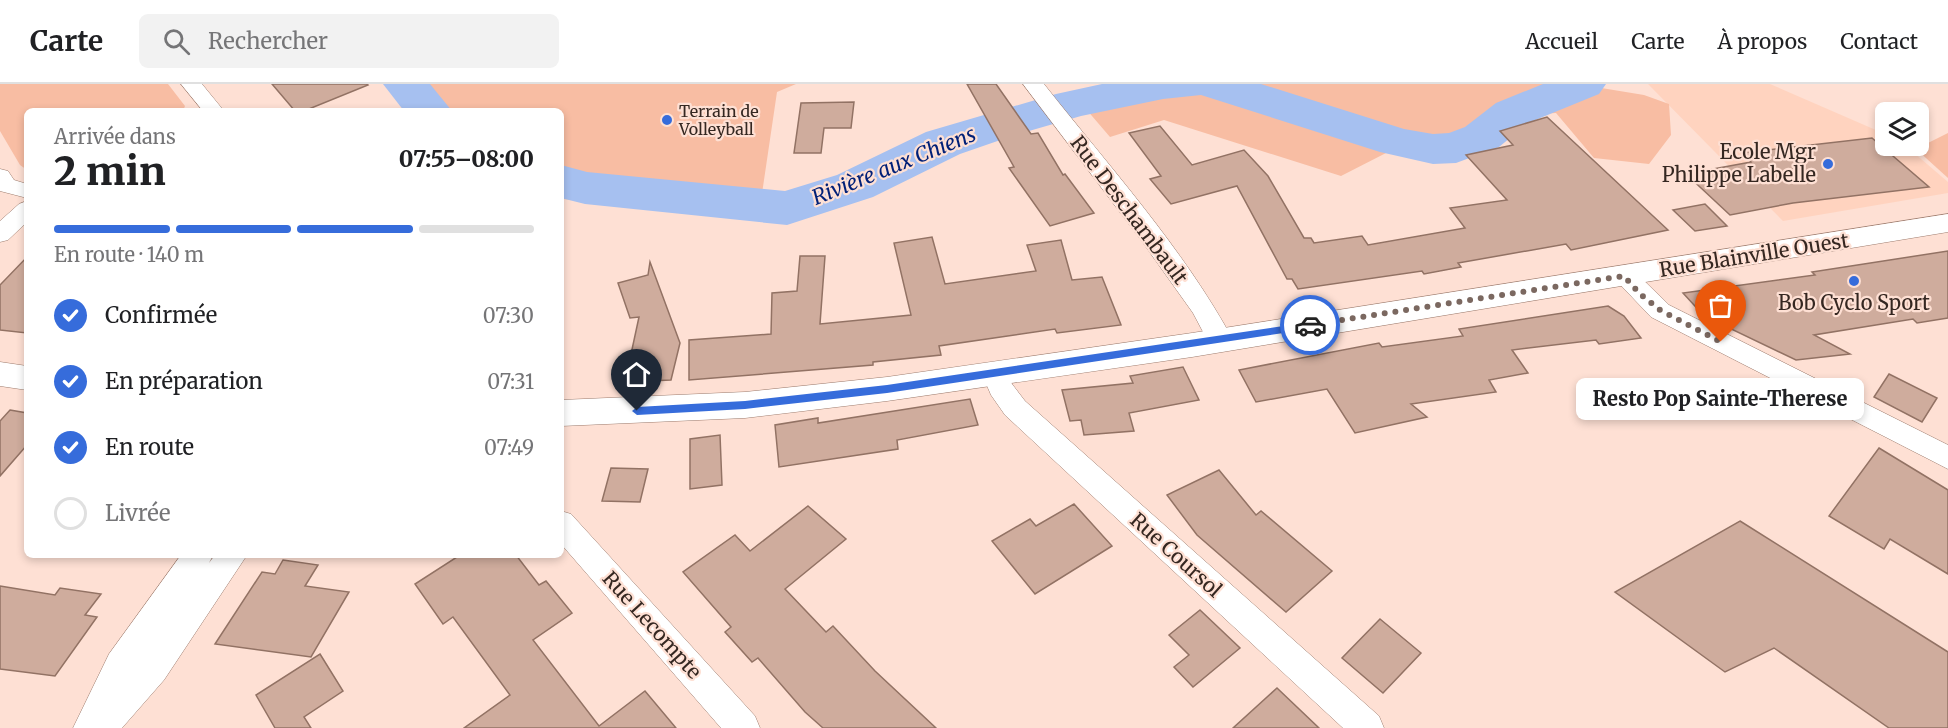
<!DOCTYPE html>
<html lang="fr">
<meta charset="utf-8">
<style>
body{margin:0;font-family:Merriweather,serif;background:#f2f2f2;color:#202124;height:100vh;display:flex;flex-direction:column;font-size:22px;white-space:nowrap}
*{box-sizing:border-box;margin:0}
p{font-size:20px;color:#757577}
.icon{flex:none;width:33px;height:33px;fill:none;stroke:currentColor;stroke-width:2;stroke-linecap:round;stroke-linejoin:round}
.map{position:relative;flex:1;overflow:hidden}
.drawer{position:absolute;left:24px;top:24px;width:540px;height:450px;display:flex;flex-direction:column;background:#fff;border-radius:9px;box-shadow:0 3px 9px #0003}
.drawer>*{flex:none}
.controls{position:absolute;left:1875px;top:18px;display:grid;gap:12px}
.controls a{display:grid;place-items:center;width:54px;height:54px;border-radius:9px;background:#fff;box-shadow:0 3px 9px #0003;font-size:30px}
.pin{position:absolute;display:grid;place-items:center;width:51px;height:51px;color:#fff;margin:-62px -26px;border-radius:50% 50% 50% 0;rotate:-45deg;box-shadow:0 0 6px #0007}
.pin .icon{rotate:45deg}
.courier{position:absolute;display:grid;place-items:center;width:60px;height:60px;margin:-30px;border:4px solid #366cdb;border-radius:50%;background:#fff;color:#222;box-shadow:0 2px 8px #0007}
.bubble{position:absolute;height:42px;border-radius:9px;background:#fff;box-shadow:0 3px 9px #0003;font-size:20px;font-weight:800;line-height:42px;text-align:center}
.summary em{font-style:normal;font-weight:800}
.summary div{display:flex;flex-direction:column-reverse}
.summary{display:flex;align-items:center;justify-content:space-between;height:102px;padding:0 30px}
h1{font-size:39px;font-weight:800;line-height:45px}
.bar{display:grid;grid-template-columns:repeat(4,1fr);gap:9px 6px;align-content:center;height:72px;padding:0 30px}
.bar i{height:8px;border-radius:4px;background:#e0e0e0}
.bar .on{background:#366cdb}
.bar p{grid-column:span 4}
ol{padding:0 30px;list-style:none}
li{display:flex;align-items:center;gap:18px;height:66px}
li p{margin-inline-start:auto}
li .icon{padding:6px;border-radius:50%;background:#366cdb;color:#fff;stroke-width:4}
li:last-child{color:#757577}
li i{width:33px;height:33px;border:3px solid #e0e0e0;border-radius:50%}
header{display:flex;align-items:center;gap:36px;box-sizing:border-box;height:84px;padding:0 30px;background:#fff;border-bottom:2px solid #e0e0e0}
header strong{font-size:28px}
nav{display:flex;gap:33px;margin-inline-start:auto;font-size:21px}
.search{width:420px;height:54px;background:#f2f2f2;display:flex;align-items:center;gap:15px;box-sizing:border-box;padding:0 21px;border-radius:9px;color:#757577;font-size:22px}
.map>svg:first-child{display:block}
.built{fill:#ffd3bf}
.green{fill:#f8bda3}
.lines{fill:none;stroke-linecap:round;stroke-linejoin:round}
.river{fill:#a6c0f0;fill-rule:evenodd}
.building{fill:#cfac9d;stroke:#927264;stroke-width:1.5}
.minor-casing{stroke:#9d7c6e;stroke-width:1}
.tertiary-casing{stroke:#9d7c6e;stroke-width:1}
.minor{fill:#fff;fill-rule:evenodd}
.tertiary{fill:#fff;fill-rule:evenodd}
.route{fill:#366cdb}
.done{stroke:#7b6860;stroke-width:6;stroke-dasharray:0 10.8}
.poi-dot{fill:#366cdb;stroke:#fee0d4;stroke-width:2}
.labels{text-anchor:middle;stroke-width:4.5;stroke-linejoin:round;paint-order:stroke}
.far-poi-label{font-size:16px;fill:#352721;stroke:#fee0d4;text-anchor:start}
.poi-label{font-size:20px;fill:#352721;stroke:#fee0d4;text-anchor:end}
.street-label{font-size:20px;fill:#352721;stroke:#fee0d4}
.water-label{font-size:21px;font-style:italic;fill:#001f77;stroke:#fee0d4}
</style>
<header>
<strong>Carte</strong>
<div class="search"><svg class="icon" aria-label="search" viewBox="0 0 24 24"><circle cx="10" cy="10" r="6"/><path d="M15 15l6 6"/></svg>Rechercher</div>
<nav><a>Accueil</a><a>Carte</a><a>À propos</a><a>Contact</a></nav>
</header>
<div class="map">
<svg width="1948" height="644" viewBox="0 0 1948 644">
<rect width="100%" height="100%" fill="#fee0d4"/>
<!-- built -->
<path class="built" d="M1648,0h122l115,50 1,12h20l42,36v11l-165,28z"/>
<!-- green -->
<g class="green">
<path d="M0,0h168l17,22 -2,5h-156v59l-7,-5 -20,-34z"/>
<path d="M393,0h403l-19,8 -17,115 -199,-8v-88h-146z"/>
<path d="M1106,0h471l67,11 25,9 2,31 -22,29 -55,-6 -38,-45 -72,4 3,31 -41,8 -60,-3 -45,23 -177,-56 -54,17 -36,-42z"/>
<path d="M1948,49v45l-32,-29z"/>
</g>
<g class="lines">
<!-- river -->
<g class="river">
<path d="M383,0h47l22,27h-48z"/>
<path d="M1102,0h159l143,45 29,5 16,-1 16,-6 31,-24 47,-19h63l-7,10 -71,29 -29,24 -43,16 -23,1 -53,-12 -179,-57 -38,4 -82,17 -69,20 -52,18 -87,43 -86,28 -202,-21 -24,-6v-33l26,7 198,19 52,-16 89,-43 130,-38z"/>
</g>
</g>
<!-- building -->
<g class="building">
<path d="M272,0h95l1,1 -64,26h-9z"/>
<path d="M967,0h29l35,50 7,-1 25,42 2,-1 29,39 -44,13 -41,-58 5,-1z"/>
<path d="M854,18l-3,26h-27l-3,25h-27l7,-50z"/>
<path d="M1547,33l121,113 -97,20 -5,-6 -108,19 3,4 -37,7 -2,-3 -124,18 -6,-10h-5l-50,-93 -66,18 -21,-25 11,-3 -32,-43 31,-7 32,39 52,-15 24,26 36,62h7l3,5 48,-7 6,9 97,-17 -15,-20 57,-8 -41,-45 47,-10 -13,-14z"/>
<path d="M1872,54l57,49 -136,16 -63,12 -44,-41 65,-12 -9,-9z"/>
<path d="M1705,120l22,22 -32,5 -22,-21z"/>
<path d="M932,153l13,47 91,-13 -9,-26 34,-5 11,40 30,-3 19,48 -64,8 -2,-4 -116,17 2,9 -68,7v3l-184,15v-40l82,-6 1,-41 25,-2 3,-35h25l-5,68 91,-9 -17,-72z"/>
<path d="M1948,167v67l-31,5 -4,-4 -99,16 36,19 -54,6 -92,-44 -21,-23 132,-18 -3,-3z"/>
<path d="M27,173v76l-27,-3v-45z"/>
<path d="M650,178l30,81 -9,37 -46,2 14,-65 -9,1 -12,-35 30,-8z"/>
<path d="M1608,222l16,10 17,22 -42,6 -3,-4 -84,10 16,23 -39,7 7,12 -85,12 16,13 -72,16 -28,-44 -71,13 -17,-32 140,-27 3,4 81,-11 -4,-7z"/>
<path d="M1183,283l16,33 -70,13 5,18 -50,4 -3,-15 -11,1 -8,-31 71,-7 -3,-7z"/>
<path d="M1889,290l48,24 -15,24 -48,-25z"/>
<path d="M970,315l8,26 -81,15 1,9 -119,18 -4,-42 43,-7v5z"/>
<path d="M10,326l17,3v32l-27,31v-55z"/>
<path d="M720,351l2,50 -32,4v-50z"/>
<path d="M1879,364l69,42v84l-58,-35 -6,10 -55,-33z"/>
<path d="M611,384l37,1 -8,33 -38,-1z"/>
<path d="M1219,386l37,45 5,-4 71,60 -46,41 -89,-77 -30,-40z"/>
<path d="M1074,420l38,42 -77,48 -43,-53 38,-22 6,7z"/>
<path d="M808,422l38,33 -61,50 41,43 7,-6 42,45 61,57h-113l-18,-16 -47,-54 -6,4 -27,-30 6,-5 -48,-55 52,-37 15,16z"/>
<path d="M1740,437l208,131v76h-59l-115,-80 -49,24 -110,-80z"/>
<path d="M460,471h56l23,30 7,-4 26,32 -39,27 66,86 46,-35 31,37h-212l46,-33 -57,-78 -10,7 -28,-40z"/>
<path d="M283,476l35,5 -13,21 44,6 -38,65 -96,-13 47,-72 13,2z"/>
<path d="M0,502l55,9 5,-7 41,6 -16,21 12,2 -42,59 -55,-7z"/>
<path d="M1200,526l40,38 -47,39 -19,-20 15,-12 -20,-20z"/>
<path d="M1380,535l41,34 -38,40 -41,-35z"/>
<path d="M320,570l23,37 -39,26 7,11h-36l-19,-33z"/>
<path d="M1277,604l42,40h-86z"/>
</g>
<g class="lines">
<!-- minor casing -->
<g class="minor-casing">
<g id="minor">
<path d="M181,0h21l22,27h-21z"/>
<path d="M1023,0h21c64,81 140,165 189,256l-4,7 -9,2 -9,-2 -18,-34 -52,-73z"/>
<path d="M0,85l8,2 6,9 13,4v14l-27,-7z"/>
<path d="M27,117v21l-19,18 -8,2v-21l19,-17z"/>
<path d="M1624,183l9,3 36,35 279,140v24l-297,-152 -39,-41 3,-6z"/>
<path d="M995,280l9,3 8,17 13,17 354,315 5,12h-41l-338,-313 -14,-20 -9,-21 4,-7z"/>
<path d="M561,427l10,3 184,202 5,12h-39l-160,-184z"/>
<path d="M181,471h32l-4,8 6,-8h32l-83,125 -42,48h-49l36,-74z"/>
</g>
</g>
<!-- tertiary casing -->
<g class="tertiary-casing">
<g id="tertiary">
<path d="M1948,130v18l-756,125 -305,44 -142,17 -184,8v-26l184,-8 142,-15 305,-44z"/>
<path d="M0,278l27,4v24l-27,-4z"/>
</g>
</g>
<!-- minor -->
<use href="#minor" class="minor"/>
<!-- tertiary -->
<use href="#tertiary" class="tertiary"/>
</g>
<!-- route -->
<path class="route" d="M1310,238l4,3 -4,4 -423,64 -142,16 -108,6 -5,-4 5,-4 108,-6 142,-16z"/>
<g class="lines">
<!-- done -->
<path class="done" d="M1310,241l314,-49 16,18 20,16 61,32"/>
</g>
<!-- markers -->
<g class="poi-dot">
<circle cx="667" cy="36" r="6"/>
<circle cx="1828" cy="80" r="6"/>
<circle cx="1854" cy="197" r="6"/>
</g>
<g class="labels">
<!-- far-poi labels -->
<g class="far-poi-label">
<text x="679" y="33">Terrain de<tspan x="679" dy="18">Volleyball</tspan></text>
</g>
<!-- poi labels -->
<g class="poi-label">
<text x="1816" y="75">Ecole Mgr<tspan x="1816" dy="23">Philippe Labelle</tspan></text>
<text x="1854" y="226" text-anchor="middle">Bob Cyclo Sport</text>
</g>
<!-- street labels -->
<g class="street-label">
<text transform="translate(1129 126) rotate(53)" y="7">Rue Deschambault</text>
<text transform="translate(1754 171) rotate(-9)" y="7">Rue Blainville Ouest</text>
<text transform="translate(1176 471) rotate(42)" y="7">Rue Coursol</text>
<text transform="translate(652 541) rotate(48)" y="7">Rue Lecompte</text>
</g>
<!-- water labels -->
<g class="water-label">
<text transform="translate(894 82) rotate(-22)" y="7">Rivière aux Chiens</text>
</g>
</g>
</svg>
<div class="controls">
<a><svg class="icon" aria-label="layers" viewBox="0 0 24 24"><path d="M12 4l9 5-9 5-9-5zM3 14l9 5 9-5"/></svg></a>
</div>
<div class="pin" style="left:1721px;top:258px;background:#ea580c"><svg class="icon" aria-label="bag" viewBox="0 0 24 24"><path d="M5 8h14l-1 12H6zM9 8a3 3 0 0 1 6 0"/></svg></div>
<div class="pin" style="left:637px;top:327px;background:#1f2937"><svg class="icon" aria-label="home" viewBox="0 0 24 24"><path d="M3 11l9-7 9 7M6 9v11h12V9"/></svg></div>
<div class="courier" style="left:1310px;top:241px"><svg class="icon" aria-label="car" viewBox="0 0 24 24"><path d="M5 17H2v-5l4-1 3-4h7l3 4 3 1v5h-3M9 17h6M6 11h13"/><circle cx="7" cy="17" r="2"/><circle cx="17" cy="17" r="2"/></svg></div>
<div class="bubble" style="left:1576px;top:294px;width:288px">Resto Pop Sainte-Therese</div>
<section class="drawer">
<div class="summary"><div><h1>2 min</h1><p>Arrivée dans</p></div><em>07:55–08:00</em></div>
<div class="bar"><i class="on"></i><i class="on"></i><i class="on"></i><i></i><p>En route · 140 m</p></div>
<ol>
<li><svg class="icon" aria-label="check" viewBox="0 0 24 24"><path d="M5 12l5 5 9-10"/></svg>Confirmée<p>07:30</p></li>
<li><svg class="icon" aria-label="check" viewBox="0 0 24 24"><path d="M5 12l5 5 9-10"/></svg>En préparation<p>07:31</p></li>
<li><svg class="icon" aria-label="check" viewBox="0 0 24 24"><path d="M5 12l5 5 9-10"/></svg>En route<p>07:49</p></li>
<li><i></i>Livrée</li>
</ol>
</section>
</div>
